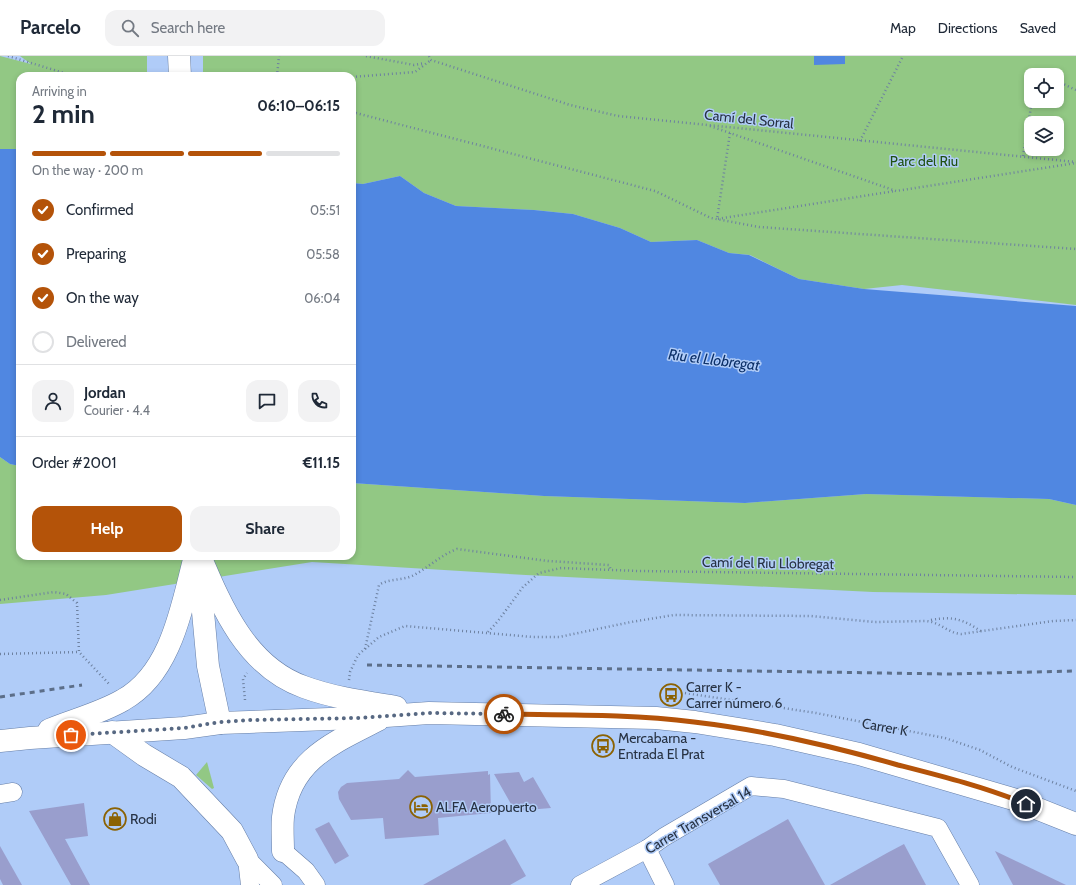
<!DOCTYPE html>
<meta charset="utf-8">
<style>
body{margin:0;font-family:Cabin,sans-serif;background:#f2f2f3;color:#1f2937;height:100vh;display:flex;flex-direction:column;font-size:15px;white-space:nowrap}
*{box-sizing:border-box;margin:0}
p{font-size:13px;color:#747a83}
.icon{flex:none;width:22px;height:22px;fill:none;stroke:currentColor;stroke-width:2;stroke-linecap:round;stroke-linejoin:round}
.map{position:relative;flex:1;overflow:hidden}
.side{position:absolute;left:16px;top:16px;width:340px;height:488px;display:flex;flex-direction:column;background:#fff;border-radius:12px;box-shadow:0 2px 6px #0003}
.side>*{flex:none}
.fabs{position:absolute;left:1024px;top:12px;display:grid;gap:8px}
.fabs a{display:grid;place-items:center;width:40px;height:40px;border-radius:8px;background:#fff;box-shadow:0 2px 6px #0003;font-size:20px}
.pin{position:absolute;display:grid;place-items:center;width:34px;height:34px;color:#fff;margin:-17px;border:2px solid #fff;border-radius:50%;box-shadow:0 1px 4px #0007}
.courier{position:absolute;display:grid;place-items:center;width:40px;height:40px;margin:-20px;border:3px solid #b45309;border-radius:50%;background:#fff;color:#222;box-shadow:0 1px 5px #0007}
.headline em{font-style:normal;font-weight:700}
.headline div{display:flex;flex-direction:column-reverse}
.headline{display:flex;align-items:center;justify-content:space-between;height:68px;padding:0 16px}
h1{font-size:26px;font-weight:700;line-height:30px}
.bar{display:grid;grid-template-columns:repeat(4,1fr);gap:6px 4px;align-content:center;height:48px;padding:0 16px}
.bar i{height:5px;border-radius:3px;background:#e0e1e3}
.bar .active{background:#b45309}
.bar p{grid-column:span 4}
.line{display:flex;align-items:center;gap:10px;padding:0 16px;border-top:1px solid #e0e1e3}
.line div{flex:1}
.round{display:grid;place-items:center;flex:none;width:42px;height:42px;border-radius:12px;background:#f2f2f3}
ol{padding:0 16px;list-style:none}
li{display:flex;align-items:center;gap:12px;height:44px}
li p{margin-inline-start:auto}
li .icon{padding:4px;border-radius:50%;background:#b45309;color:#fff;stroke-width:4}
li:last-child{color:#747a83}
li i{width:22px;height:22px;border:2px solid #e0e1e3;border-radius:50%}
.button{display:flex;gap:8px;margin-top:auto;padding:8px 16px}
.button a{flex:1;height:46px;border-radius:12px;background:#b45309;color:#fff;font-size:16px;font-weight:700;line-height:46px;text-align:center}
.button a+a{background:#f2f2f3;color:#1f2937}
header{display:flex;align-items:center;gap:24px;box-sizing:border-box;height:56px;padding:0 20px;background:#fff;border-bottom:1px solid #e0e1e3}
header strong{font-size:19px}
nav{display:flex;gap:22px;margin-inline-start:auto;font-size:14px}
.search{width:280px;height:36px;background:#f2f2f3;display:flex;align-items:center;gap:10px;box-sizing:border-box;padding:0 14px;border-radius:12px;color:#747a83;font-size:15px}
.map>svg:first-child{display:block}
.green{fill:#92c884;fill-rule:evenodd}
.water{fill:#5087e1}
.building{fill:#999ecd}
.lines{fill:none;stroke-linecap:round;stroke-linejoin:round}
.minor-casing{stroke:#657ea7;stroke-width:19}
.major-casing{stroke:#657ea7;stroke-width:23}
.path{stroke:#6d81a0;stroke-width:2.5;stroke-dasharray:1 3;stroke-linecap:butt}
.minor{stroke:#fff;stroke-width:18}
.major{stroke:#fff;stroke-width:22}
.rail{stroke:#5c6e89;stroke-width:3;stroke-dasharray:5 5;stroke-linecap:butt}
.done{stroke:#576882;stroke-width:4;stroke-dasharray:0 7.2}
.route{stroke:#b45309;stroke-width:5}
.labels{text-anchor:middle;stroke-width:3;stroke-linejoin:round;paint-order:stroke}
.street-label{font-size:14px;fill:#273243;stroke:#b0ccf8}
.park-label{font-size:14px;fill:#205112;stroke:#b0ccf8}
.poi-label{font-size:14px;fill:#273243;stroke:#b0ccf8;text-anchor:start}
.water-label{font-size:15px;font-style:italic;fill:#0c3068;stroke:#b0ccf8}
</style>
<header>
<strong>Parcelo</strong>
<div class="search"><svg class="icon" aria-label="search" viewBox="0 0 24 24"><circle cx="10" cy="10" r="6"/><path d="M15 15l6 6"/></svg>Search here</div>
<nav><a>Map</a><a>Directions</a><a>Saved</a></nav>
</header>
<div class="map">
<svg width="1076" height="829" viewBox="0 0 1076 829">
<rect width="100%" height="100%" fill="#b0ccf8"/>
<!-- green -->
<g class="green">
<path d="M0,0l31,8 -11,-8h127v20h-127v73h-20z"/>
<path d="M203,0h873v249l-174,-20 -38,4 -65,-10 -49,-24 -21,-2 -32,-13 -46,2 -31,-14 -47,-14 -39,-4 -78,-4 -32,-13 -24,-17 -37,8 -11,-1v-107h-149zM1031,19h26v26h-26zM1031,67h26v26h-26z"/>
<path d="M0,401l10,7 10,2v90h332v-73l192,13 201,7 121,-9 183,5 27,6v90l-203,-3 -347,-17 -214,-13 -206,33 -106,9z"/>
<path d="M207,706l7,26 -2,1 -16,-14z"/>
</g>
<!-- water -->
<g class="water">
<path d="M814,0h31v8l-31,1z"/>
<path d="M0,93h20v317l-10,-2 -10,-7z"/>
<path d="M400,120l24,17 32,13 78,4 39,4 47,14 31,14 46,-2 32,13 20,2 50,24 65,10 212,17v199l-27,-6 -183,-5 -121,9 -201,-7 -192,-13v-300l11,1z"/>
</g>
<!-- building -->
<g class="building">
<path d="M408,714l7,7 73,-6v4l2,-1 1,39 -53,5 1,17 -54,4 -2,-21 -32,2 -12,-21 -1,-7 3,-5 6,-4 52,-4z"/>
<path d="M519,716l5,10 9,-5 18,31 -36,3 -21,-37z"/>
<path d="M84,747l4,33 -23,3 25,46h-19l-42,-74z"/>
<path d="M788,763l37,66h-105l-12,-21z"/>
<path d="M329,766l20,34 -14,8 -20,-35z"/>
<path d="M505,783l21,37 -16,9h-87z"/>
<path d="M904,788l22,41h-96l57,-32z"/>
<path d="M0,790l22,39h-19l-3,-6z"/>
<path d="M995,795l71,34h-53z"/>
</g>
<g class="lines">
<!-- minor casing -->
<g class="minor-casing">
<g id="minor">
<path d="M0,738l13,-2"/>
<path d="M647,793l18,36"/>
<path d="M283,795l23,20 10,14"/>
<path d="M247,803l26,26"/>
<path d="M247,803l3,26"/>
<path d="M580,829l67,-36 17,-12 87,-51 33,3 154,39 32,57"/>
</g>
</g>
<!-- major casing -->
<g class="major-casing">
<g id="major">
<path d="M179,0l1,20"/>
<path d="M200,500c22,52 47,111 104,131 30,11 61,15 92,20"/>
<path d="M199,513l9,97 12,57"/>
<path d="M49,674c24,-10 52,-17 74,-30 49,-27 59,-95 72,-144"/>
<path d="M112,676l32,23 37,22 51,54 15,28"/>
<path d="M0,685l30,-3 154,-10 36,-5 137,-5 72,-5 227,5 39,4 80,13 84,19 154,45 63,25"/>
<path d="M283,795c0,-11 -1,-23 0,-34 7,-57 50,-74 95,-97"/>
</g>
</g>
<!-- path -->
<g class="path">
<path d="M8,0l66,20"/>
<path d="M366,0l48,9 11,-2"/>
<path d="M429,0l2,4 139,45 48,11 458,46"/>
<path d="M277,20l2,-20"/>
<path d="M352,21l63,-5 16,-12"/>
<path d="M1057,25l19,9"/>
<path d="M352,56l303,79 56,27 48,9 317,22"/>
<path d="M710,70l186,65 180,-28"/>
<path d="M730,77l-13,86 178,-28"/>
<path d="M860,85l43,-85"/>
<path d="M1023,100l9,-55"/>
<path d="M0,544l54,-8 12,2 11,9 2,49 31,33"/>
<path d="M931,564c22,-4 32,-1 51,12"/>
<path d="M488,576l10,-11 25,-34 16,-14 22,-5 78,3 437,6"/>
<path d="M365,593l14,-64c10,-7 24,-4 35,-10 15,-8 27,-20 43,-26l91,12 61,4 2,5"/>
<path d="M0,598l79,-2"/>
<path d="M349,624l1,-8 8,-17 21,-18 26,-11 128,11h26l72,-15 43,-7 137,1 64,6 51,-1c14,1 22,12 35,13l92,-13 23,-1"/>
<path d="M685,637l131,20 129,25 35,12 32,17 64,24"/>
<path d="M245,644l-2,-21 4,-6"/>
</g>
<!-- minor -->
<use href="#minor" class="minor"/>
<!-- major -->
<use href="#major" class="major"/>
<!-- rail -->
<g class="rail">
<path d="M367,609l580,9 129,-3"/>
<path d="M0,641l82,-12"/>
</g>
</g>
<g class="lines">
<!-- done -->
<path class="done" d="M71,679l113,-7 36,-6 31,-2 106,-2 72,-5 75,1"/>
<!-- route -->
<path class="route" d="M504,658c63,1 128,0 190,8 69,8 138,24 204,43 43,11 87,22 128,39"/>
</g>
<!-- icons -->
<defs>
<g id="bus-ring" transform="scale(1.15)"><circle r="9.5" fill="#b0ccf8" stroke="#8b6203" stroke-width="1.5"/><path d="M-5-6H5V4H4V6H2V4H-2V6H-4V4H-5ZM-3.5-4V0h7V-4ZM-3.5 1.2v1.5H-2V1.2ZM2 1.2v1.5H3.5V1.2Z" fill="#8b6203"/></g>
<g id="hotel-ring" transform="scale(1.15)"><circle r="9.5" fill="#b0ccf8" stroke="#8b6203" stroke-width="1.5"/><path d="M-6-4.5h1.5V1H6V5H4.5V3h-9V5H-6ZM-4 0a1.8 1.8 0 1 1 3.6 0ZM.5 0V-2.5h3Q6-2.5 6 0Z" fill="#8b6203"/></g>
<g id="shop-ring" transform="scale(1.15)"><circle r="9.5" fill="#b0ccf8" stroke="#8b6203" stroke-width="1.5"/><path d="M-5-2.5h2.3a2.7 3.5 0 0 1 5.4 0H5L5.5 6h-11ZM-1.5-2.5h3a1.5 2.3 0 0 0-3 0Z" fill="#8b6203"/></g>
</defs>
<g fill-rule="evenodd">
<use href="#bus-ring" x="671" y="639"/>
<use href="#bus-ring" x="603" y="690"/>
<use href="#hotel-ring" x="421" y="751"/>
<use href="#shop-ring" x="115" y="763"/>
</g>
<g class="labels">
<!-- street labels -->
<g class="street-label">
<text transform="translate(749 63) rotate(6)" y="5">Camí del Sorral</text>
<text transform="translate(768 507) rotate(1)" y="5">Camí del Riu Llobregat</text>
<text transform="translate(885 671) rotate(10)" y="5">Carrer K</text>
<text transform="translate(698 764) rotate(-30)" y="5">Carrer Transversal 14</text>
</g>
<!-- park labels -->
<g class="park-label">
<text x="924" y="110">Parc del Riu</text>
</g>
<!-- poi labels -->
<g class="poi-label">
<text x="686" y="636">Carrer K -<tspan x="686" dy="16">Carrer número 6</tspan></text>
<text x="618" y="687">Mercabarna -<tspan x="618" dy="16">Entrada El Prat</tspan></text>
<text x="436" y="756">ALFA Aeropuerto</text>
<text x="130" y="768">Rodi</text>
</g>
<!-- water labels -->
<g class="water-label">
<text transform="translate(714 304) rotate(7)" y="5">Riu el Llobregat</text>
</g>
</g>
</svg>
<div class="fabs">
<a><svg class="icon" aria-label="locate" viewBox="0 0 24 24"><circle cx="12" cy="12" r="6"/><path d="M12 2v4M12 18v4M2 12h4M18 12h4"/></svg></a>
<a><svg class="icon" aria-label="layers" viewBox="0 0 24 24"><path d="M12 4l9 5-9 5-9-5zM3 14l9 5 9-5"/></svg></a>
</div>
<div class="pin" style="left:71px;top:679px;background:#ea580c"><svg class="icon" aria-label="bag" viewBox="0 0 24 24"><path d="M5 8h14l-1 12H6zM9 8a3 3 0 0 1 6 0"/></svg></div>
<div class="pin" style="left:1026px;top:748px;background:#1f2937"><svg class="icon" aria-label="home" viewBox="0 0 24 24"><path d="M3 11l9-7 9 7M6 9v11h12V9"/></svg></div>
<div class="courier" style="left:504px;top:658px"><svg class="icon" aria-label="bike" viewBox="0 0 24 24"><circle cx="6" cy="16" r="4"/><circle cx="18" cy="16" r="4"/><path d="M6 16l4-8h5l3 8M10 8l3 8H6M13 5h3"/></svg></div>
<section class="side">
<div class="headline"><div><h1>2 min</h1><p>Arriving in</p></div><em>06:10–06:15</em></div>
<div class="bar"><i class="active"></i><i class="active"></i><i class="active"></i><i></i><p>On the way · 200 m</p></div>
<ol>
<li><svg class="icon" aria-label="check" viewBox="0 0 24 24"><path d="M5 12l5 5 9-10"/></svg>Confirmed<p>05:51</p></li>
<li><svg class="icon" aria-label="check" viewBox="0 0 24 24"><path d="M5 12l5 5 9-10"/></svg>Preparing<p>05:58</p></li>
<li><svg class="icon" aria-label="check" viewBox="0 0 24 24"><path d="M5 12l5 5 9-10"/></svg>On the way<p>06:04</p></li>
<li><i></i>Delivered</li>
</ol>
<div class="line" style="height:72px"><a class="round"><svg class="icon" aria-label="person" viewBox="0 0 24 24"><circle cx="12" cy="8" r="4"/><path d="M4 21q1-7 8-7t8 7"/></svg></a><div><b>Jordan</b><p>Courier · 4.4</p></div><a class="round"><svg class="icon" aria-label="chat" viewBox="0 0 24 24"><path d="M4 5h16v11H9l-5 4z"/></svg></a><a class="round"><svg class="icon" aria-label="phone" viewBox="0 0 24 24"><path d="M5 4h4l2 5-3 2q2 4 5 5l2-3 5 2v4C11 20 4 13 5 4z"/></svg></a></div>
<div class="line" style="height:52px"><div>Order #2001</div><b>€11.15</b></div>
<div class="button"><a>Help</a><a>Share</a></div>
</section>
</div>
